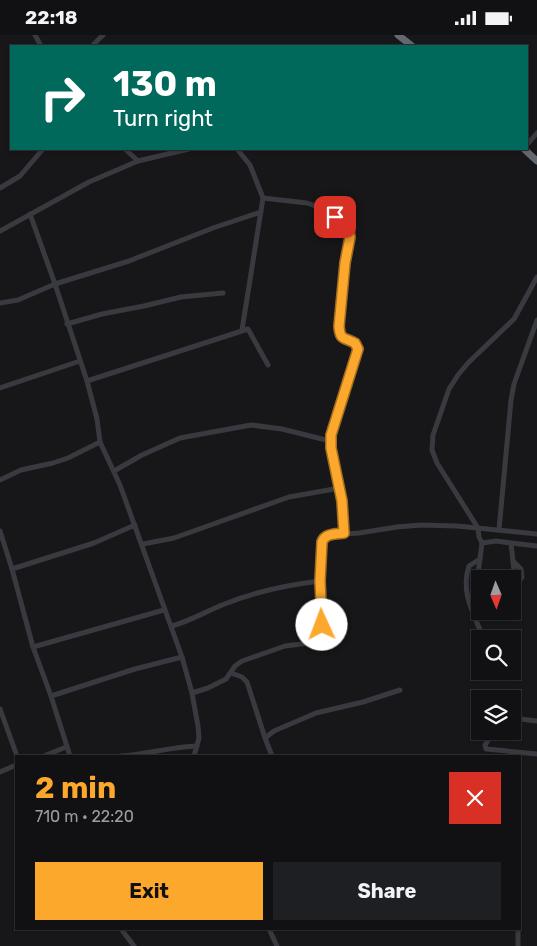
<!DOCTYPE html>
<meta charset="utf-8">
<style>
:root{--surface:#111114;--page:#1e1f22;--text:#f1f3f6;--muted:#9c9da0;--line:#303134;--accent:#fca82d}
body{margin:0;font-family:Rubik,sans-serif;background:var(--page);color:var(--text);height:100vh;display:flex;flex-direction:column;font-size:19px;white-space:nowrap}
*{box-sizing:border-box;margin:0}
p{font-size:16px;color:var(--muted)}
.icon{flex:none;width:28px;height:28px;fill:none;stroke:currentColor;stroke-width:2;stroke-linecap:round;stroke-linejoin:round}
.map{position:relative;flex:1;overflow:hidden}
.side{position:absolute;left:15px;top:720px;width:506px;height:175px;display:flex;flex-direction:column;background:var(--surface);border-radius:0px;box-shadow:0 1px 4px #0004,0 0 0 1px var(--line)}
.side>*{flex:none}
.guide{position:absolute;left:10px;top:10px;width:518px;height:105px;border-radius:0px;box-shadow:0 1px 4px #0004,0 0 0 1px var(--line);background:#00695c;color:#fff;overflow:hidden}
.needle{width:32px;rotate:178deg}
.controls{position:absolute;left:471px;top:535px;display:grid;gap:10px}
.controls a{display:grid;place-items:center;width:50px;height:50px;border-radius:0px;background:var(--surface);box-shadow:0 1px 4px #0004,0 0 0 1px var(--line);font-size:25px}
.pin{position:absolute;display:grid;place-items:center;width:42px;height:42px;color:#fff;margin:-21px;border-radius:10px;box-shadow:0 2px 8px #0006}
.me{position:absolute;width:55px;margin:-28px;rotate:358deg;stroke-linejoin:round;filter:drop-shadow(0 0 4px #0008)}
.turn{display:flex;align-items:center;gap:18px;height:105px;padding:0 20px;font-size:22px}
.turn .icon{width:65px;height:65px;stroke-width:2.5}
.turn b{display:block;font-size:35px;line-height:42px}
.round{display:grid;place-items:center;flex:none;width:52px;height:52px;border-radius:0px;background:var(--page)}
.overview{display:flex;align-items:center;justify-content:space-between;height:85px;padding:0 20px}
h1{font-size:30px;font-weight:700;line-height:38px;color:var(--accent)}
.cta{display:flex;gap:10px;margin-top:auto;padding:10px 20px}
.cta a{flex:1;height:58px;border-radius:0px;background:var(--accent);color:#111;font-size:20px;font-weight:700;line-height:58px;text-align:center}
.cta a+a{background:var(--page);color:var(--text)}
.status{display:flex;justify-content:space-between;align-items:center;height:35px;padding:0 25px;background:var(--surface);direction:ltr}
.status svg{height:14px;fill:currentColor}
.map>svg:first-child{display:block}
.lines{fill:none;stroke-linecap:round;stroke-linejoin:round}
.minor{stroke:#383a3f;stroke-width:5}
.highway{stroke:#646870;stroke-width:7}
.route-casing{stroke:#a46d1d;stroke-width:12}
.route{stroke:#fca82d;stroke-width:9}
</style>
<div class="status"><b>22:18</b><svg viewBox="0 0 49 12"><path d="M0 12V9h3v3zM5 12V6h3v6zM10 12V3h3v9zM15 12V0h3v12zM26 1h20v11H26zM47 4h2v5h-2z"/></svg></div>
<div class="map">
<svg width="537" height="911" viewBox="0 0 537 911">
<rect width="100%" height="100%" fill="#17171a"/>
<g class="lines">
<g class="minor">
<polyline points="35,0 41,11"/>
<polyline points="92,11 103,0"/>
<polyline points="526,111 537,98"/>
<polyline points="125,114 138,126"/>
<polyline points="237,114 250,130 263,163 242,295"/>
<polyline points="0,153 20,141 43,114"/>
<polyline points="263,163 307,168 321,173 348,188 350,203 345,228 339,291 341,302 355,308 357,314 330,406 342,466 344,498"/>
<polyline points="30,179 55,249 87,346 97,384 100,407 120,450 182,622 192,658 198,691 199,703 194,721"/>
<polyline points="0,196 89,147 138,126 189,114"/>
<polyline points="0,268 18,265 55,249 129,226 213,193 261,177"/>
<polyline points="67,289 102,279 144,271 181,262 223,258"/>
<polyline points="87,346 248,294 268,330"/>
<polyline points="0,353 80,326"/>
<polyline points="114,436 142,420 180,403 251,390 282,394 330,406"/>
<polyline points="0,445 21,435 53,428 68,423 100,407"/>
<polyline points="499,495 511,365 514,349 537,285"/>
<polyline points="0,496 12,534 33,612 51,661 70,721"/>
<polyline points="482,508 496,506 511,508 515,545 520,545 522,542 521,534 513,526"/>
<polyline points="511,508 537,511"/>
<polyline points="143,509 174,503 289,462 340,453"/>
<path d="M480,524L469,531C460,557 474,580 484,604"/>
<polyline points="12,534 94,508 135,490"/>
<polyline points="473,578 482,508 479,502 478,493 437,428 432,415 433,400 449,354 458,340 468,328 514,284 537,242"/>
<path d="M172,591C190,586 205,577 222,570C253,557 287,550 320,546L322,507L324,503L328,500L359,498L397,492L421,490L457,491L537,499"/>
<polyline points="33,612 164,575"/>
<polyline points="231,638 242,642 247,647 265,703"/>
<polyline points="192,658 208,653 226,644 235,631 242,626 285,611 318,607 322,590 320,546"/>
<polyline points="51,661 135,634 182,622"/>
<polyline points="0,674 17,721"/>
<polyline points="512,683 537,686"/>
<polyline points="494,696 485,710 486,714 537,719"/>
<polyline points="44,721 66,712"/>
<path d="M121,721C147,719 171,712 197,711"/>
<polyline points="272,721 265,703 274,696 316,678 363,667 400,655"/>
<polyline points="0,737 16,730"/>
<polyline points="121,894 134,911"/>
<polyline points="269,894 277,911"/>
<polyline points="518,894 518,911"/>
</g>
<g class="highway">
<polyline points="398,0 412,11"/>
<polyline points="524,114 537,126"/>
</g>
</g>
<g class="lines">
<g class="route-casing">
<path id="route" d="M322,590L320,546L322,507C325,498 336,499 344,498L342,466L331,413V400L358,314L355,308C343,302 340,305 339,291L345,228L350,202L348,188L335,182"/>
</g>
<use href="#route" class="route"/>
</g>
</svg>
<div class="controls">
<a><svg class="needle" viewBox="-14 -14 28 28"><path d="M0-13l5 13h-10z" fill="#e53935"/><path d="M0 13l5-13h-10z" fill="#9c9da0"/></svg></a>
<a><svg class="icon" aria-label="search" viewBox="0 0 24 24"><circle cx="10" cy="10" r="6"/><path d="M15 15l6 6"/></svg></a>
<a><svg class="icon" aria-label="layers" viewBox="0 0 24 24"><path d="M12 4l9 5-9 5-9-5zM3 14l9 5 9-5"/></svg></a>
</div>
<div class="pin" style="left:335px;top:182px;background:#d93025"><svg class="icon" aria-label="arrive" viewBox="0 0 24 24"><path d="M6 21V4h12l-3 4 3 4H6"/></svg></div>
<svg class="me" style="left:322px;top:590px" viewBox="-20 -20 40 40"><circle r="19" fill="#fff"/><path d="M0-13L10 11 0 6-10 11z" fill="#fca82d"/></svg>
<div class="guide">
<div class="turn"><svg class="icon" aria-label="right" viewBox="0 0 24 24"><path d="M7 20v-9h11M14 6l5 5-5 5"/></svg><div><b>130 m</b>Turn right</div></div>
</div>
<section class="side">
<div class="overview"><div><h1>2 min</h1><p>710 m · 22:20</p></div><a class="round" style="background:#d93025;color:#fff"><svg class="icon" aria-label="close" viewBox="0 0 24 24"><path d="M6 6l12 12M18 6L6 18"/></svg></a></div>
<div class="cta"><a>Exit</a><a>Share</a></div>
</section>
</div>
